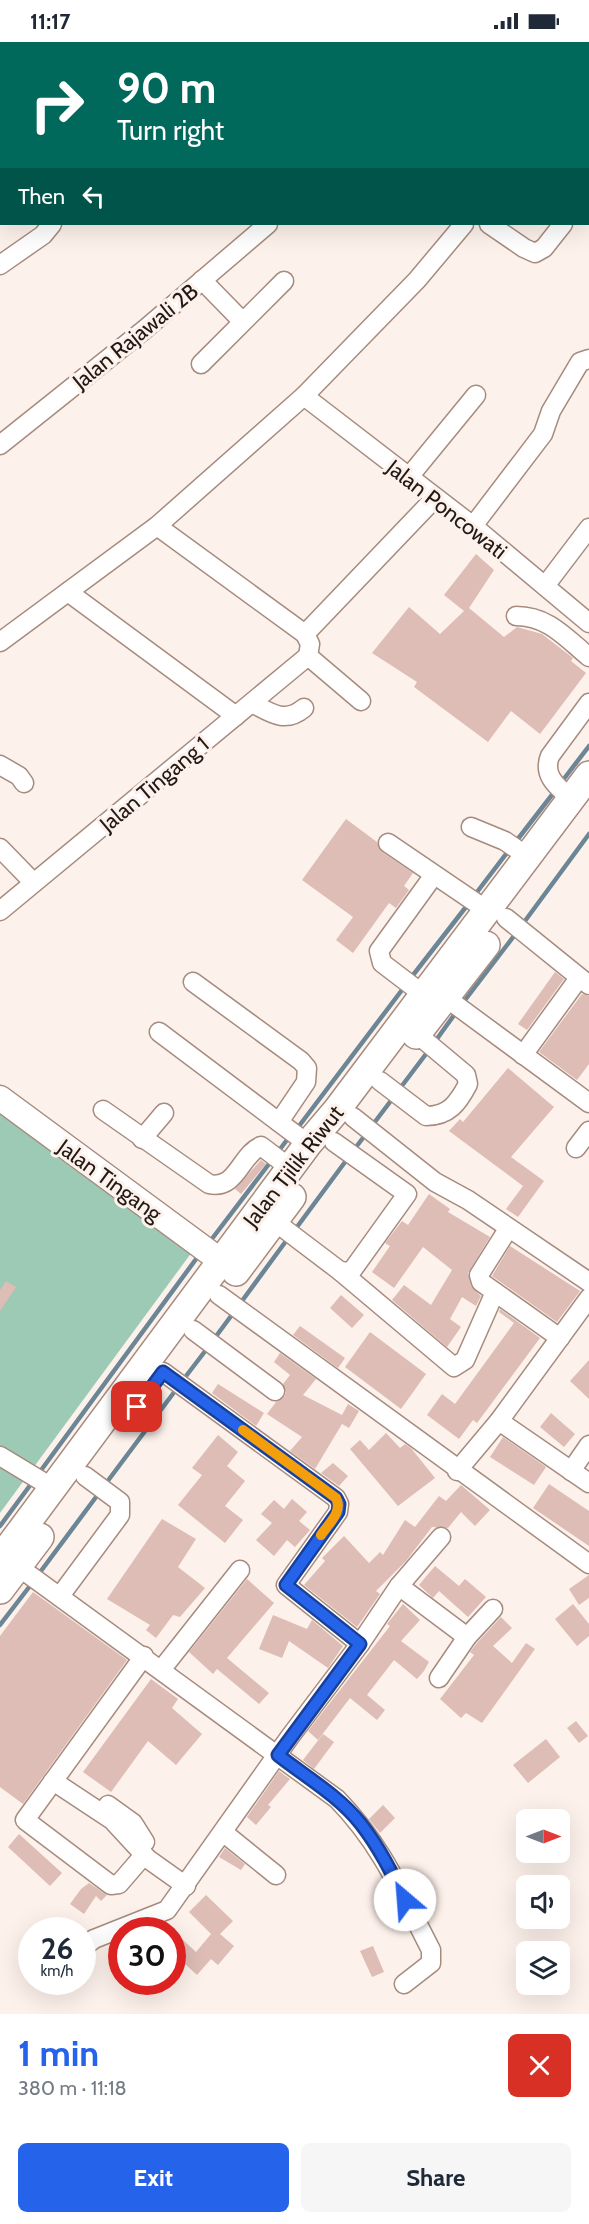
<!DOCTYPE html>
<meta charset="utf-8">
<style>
:root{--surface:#fff;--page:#f6f6f7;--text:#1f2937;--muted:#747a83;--accent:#2563eb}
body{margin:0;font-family:Cabin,sans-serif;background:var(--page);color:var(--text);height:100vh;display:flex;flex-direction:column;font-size:22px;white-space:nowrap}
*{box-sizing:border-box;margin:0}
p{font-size:20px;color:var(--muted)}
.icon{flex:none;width:33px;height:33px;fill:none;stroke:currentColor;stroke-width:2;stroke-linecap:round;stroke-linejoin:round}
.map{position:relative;height:1972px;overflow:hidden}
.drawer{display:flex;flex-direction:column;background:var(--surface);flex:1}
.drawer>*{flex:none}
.top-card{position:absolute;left:0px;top:0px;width:590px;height:183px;box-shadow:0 6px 24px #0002;background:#00695c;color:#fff;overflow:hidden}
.needle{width:39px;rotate:90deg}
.tools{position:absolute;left:516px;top:1767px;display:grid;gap:12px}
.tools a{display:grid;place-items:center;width:54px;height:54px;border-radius:9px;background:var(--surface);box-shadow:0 6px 24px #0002;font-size:30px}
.speed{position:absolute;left:18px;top:1875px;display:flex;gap:12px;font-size:30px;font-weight:700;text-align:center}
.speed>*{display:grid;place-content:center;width:78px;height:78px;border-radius:50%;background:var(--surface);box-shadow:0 6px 24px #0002;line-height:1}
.speed small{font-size:15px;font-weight:400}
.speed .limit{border:9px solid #d22;background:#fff;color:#111}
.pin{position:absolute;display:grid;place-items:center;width:51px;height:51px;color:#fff;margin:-26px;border-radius:12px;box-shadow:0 3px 9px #0006}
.me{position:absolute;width:66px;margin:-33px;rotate:333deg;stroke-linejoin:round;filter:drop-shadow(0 0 4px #0008)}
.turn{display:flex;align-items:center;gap:21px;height:126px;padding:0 18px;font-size:27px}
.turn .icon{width:78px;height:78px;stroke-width:2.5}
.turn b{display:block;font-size:42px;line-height:51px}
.then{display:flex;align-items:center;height:57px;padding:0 18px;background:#0003;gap:12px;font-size:22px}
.round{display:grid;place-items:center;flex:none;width:63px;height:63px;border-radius:9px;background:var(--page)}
.head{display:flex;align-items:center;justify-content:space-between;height:102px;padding:0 18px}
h1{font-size:36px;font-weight:700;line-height:45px;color:var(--accent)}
.cta{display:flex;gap:12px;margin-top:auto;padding:12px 18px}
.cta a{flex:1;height:69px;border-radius:9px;background:var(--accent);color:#fff;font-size:24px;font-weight:700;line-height:69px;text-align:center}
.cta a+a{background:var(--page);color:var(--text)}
.status{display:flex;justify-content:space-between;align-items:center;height:42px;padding:0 30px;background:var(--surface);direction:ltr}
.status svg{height:16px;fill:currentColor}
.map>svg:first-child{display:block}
.forest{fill:#9dcab5}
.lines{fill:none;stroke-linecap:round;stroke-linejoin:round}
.stream{stroke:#6c8696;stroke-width:4.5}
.building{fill:#ddbdb5}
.minor-casing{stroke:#a68b7e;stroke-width:21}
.major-casing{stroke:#a68b7e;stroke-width:27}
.highway-casing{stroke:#a68b7e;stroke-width:30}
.minor{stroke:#fff;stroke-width:18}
.major{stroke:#fff;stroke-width:24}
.highway{stroke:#fff;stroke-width:27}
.route-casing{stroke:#184099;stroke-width:15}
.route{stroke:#2563eb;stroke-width:10}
.slow{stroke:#f59e0b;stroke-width:10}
.labels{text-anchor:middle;stroke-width:6;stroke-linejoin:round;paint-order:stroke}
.street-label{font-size:22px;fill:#231914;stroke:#fdf1eb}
</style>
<div class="status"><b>11:17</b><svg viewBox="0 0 49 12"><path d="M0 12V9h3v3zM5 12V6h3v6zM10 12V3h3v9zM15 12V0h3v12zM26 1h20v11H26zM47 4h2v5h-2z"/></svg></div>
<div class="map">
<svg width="589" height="1972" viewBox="0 0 589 1972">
<rect width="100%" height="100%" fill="#fdf1eb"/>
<polygon class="forest" points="0,1069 192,1210 0,1471"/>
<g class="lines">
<g class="stream">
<polyline points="560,742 589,704"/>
<polyline points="514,802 555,749"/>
<polyline points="474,854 509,808"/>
<polyline points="522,883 589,792"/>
<polyline points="410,937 469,861"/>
<polyline points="462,962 517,890"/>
<polyline points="434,1001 457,969"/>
<polyline points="398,1049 429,1008"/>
<polyline points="371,1085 393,1056"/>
<polyline points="296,1088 405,944"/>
<polyline points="353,1109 366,1092"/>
<polyline points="277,1111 290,1094"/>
<polyline points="294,1189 348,1116"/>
<polyline points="208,1202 272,1118"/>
<polyline points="239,1263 289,1195"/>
<polyline points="214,1297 234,1270"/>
<polyline points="183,1338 209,1304"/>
<polyline points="39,1431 199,1213"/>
<polyline points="104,1444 178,1345"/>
<polyline points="0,1484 34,1438"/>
<polyline points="38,1533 99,1451"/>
<polyline points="0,1583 33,1540"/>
</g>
</g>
<g class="building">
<polygon points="476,512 494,528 469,566 504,595 517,585 542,592 573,616 571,619 586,631 540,692 511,669 488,700 414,645 417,640 372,611 409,565 440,592 464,569 444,553"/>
<polygon points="346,777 377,800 382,810 413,831 404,844 409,848 396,866 389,861 353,911 336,898 353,875 302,838"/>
<polygon points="555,930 564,937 527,988 518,982"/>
<polygon points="582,952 589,954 589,1022 577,1038 539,1010"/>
<polygon points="508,1026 554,1065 511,1115 544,1139 518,1175 506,1167 523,1144 449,1089 460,1077 463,1080"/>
<polygon points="261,1118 266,1122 241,1152 235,1147"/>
<polygon points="429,1152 450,1167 448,1170 490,1195 468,1231 471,1244 481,1254 476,1264 462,1255 450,1277 461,1285 447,1305 392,1258 404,1243 431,1263 452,1228 423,1205 394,1246 372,1230 390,1204 385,1201 402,1179 408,1183"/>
<polygon points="510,1204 580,1249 557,1280 492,1234"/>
<polygon points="6,1239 16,1245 0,1269 0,1248"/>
<polygon points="341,1253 364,1273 352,1286 330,1266"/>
<polygon points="500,1267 540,1296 477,1381 473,1378 459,1397 427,1373 442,1352 455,1362 514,1281 499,1270"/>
<polygon points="300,1284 345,1316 338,1326 293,1293"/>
<polygon points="370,1290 426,1332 401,1367 345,1325"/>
<polygon points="280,1311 316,1337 303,1353 342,1373 348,1362 359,1369 349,1386 342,1382 315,1427 290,1409 302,1395 267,1372 276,1360 284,1355 286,1350 283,1342 290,1333 274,1320"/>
<polygon points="589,1318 589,1357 570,1339"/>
<polygon points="218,1342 264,1371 256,1384 212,1351"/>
<polygon points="551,1371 575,1392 564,1405 540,1385"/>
<polygon points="386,1391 400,1406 405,1402 411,1406 435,1436 398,1464 350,1407 360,1398 369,1408"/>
<polygon points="218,1393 238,1410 227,1424 245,1439 225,1464 243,1478 225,1501 178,1463 202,1433 192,1426"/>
<polygon points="503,1395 546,1425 534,1443 490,1415"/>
<polygon points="333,1421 348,1434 339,1444 321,1431"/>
<polygon points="549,1442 589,1469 589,1504 533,1466"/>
<polygon points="461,1443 490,1468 475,1484 461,1470 448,1486 432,1485 406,1519 376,1549 380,1552 357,1585 304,1543 325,1519 322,1516 344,1494 369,1521 380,1510 383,1513 405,1478 415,1485 439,1454 446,1459"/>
<polygon points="292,1457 307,1470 299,1479 310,1488 295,1505 287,1498 274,1514 256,1498 272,1481 261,1472 274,1458 284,1467"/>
<polygon points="162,1477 196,1497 178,1525 205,1546 180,1575 173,1573 156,1596 146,1588 150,1583 107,1557"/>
<polygon points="435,1524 459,1544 465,1537 486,1555 468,1575 439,1549 433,1556 419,1543"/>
<polygon points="589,1533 589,1556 579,1563 569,1547"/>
<polygon points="247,1537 274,1561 227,1616 269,1651 259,1662 217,1627 213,1632 189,1610"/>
<polygon points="33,1550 127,1618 23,1762 0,1745 0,1594"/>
<polygon points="403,1562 420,1578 401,1599 429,1620 424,1629 417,1637 394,1618 367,1653 385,1668 377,1678 350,1656 318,1698 308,1689 390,1584 387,1582"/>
<polygon points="573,1562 589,1582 589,1594 577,1604 555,1577"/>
<polygon points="273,1573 307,1587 312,1578 343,1604 328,1626 289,1599 282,1616 259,1607"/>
<polygon points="501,1575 512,1586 493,1604 512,1621 526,1601 535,1607 482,1681 466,1671 461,1676 440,1657 474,1613 470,1610 476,1602"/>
<polygon points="151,1637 178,1657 172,1666 202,1692 176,1723 148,1699 111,1750 83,1730"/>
<polygon points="576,1679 588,1694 579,1701 567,1686"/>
<polygon points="323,1692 334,1700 314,1727 303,1718"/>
<polygon points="546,1697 560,1715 528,1741 513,1723"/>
<polygon points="279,1729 290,1737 268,1763 271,1765 256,1783 247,1775"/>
<polygon points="383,1763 395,1776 380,1791 369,1777"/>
<polygon points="19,1792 62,1831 50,1844 8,1805"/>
<polygon points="225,1806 245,1822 241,1828 219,1815"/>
<polygon points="89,1841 107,1853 101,1859 96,1854 84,1872 70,1862 81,1847"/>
<polygon points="206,1853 233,1879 220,1892 234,1904 218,1923 211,1917 197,1933 172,1910 172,1888 196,1910 211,1892 189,1870"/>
<polygon points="373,1904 384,1930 372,1935 360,1909"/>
</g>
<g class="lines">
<g class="minor-casing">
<g id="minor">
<polyline points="96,0 97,2"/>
<polyline points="254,0 256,2"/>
<polyline points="384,0 385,2"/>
<polyline points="164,2 165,0"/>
<polyline points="421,2 423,0"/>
<polyline points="586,2 588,0"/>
<polyline points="588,51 589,50"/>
<polyline points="1,72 2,73"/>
<polyline points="489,182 524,206 535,211 544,206 563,182"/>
<polyline points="0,223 43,193 52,182"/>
<polyline points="202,238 242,279"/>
<polyline points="201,322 284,239"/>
<polyline points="304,354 473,484 589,581"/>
<polyline points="0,403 144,288 268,182"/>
<polyline points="408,436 476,353"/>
<polyline points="157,484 305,592 310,602 308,614"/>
<polyline points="473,484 543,392 551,369 580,320 589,317"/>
<polyline points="545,544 589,486"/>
<polyline points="68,550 236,674"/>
<path d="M516,574C548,574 565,595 589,615"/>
<polyline points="305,592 435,456"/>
<polyline points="0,600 157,484 304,354 417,238 464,182"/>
<polyline points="308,614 361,659"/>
<path d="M252,661C271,671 285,682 304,666"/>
<polyline points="0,723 19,734 24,741"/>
<path d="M571,757C558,745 542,734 550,714L589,661"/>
<polyline points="471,785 505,799 528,815"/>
<polyline points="388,801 488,869"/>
<polyline points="0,806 33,840"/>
<polyline points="0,869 308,614"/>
<polyline points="506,876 589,943"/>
<polyline points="193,940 301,1019 307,1026 306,1040 279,1080"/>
<polyline points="424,953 382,921 379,909 434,833"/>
<polyline points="445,955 589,1061"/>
<polyline points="159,990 308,1102"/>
<polyline points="523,1013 579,936"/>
<path d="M380,1039L426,1074C449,1074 458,1061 468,1042L466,1033L417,992"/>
<path d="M103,1068L209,1142C237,1148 240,1113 261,1104L290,1126"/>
<polyline points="353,1075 435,1140 468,1158 589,1240"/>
<polyline points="142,1097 164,1071"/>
<polyline points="576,1106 589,1089"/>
<polyline points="274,1179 340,1229 351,1230 407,1152 334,1100"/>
<polyline points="340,1229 454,1325 465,1318 495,1250 481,1240 479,1233 508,1187"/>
<polyline points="495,1250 560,1296"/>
<polyline points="219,1253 589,1522"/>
<polyline points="589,1256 499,1379 589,1441"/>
<polyline points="193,1288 275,1349"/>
<polyline points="0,1414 53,1446"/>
<polyline points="457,1429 499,1379"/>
<polyline points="571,1429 589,1403"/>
<path d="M9,1518L337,1757C382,1803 402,1852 431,1908V1921L404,1942"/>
<polyline points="399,1544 467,1595 439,1636"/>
<polyline points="60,1554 120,1473 120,1460 85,1434"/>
<polyline points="467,1595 493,1567"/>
<polyline points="360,1602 399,1544 441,1495"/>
<polyline points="144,1614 25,1778 111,1843 119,1842 144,1813"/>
<polyline points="161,1628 240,1528"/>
<polyline points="53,1739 112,1778 148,1817 186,1844"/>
<polyline points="108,1763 133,1781 145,1800"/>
<polyline points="224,1791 276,1833"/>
<polyline points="82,1906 94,1897 167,1868 289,1696 360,1602 286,1543 338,1470 339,1462 336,1456 163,1330"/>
</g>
</g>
<g class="major-casing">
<polyline id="major" points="0,1056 221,1219"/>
</g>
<g class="highway-casing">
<g id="highway">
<polyline points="416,993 486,903"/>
<polyline points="236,1230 292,1155"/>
<polyline points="0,1517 308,1102 336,1069 589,733"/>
<polyline points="0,1548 40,1495"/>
</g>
</g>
<use href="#minor" class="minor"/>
<use href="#major" class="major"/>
<use href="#highway" class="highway"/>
</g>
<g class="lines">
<g class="route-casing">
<path id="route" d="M137,1365L163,1330L336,1456L339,1462L338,1470L286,1543L360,1602L278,1713C306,1735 339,1754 361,1782C379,1805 392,1831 405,1858"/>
</g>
<use href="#route" class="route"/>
<path class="slow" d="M243,1388L336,1456C343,1470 329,1481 321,1493"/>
</g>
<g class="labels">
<g class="street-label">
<text transform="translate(135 294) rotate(-39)" y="8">Jalan Rajawali 2B</text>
<text transform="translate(447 467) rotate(38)" y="8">Jalan Poncowati</text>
<text transform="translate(154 742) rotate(-40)" y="8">Jalan Tingang 1</text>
<text transform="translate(293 1124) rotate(-52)" y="8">Jalan Tjilik Riwut</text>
<text transform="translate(110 1138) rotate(36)" y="8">Jalan Tingang</text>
</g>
</g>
</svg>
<div class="tools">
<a><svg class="needle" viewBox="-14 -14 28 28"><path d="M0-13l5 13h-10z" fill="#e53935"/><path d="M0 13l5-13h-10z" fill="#747a83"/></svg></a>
<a><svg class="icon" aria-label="sound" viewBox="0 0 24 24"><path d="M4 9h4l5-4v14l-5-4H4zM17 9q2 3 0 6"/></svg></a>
<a><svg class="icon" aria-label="layers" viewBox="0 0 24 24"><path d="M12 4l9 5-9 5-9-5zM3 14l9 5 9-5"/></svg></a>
</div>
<div class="speed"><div>26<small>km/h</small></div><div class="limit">30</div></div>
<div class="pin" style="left:137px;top:1365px;background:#d93025"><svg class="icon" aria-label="arrive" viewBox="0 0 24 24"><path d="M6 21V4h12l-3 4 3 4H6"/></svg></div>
<svg class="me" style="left:405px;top:1858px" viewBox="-20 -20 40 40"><circle r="19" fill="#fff"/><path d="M0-13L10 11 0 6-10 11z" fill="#2563eb"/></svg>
<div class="top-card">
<div class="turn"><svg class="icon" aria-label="right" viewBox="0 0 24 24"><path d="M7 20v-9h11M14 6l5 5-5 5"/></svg><div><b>90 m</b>Turn right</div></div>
<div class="then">Then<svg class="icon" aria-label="left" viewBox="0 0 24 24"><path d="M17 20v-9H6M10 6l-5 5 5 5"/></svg></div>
</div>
</div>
<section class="drawer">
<div class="head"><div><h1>1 min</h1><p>380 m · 11:18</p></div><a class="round" style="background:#d93025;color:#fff"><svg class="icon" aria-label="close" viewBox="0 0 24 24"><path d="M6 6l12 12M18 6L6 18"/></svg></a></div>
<div class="cta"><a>Exit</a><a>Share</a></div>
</section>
